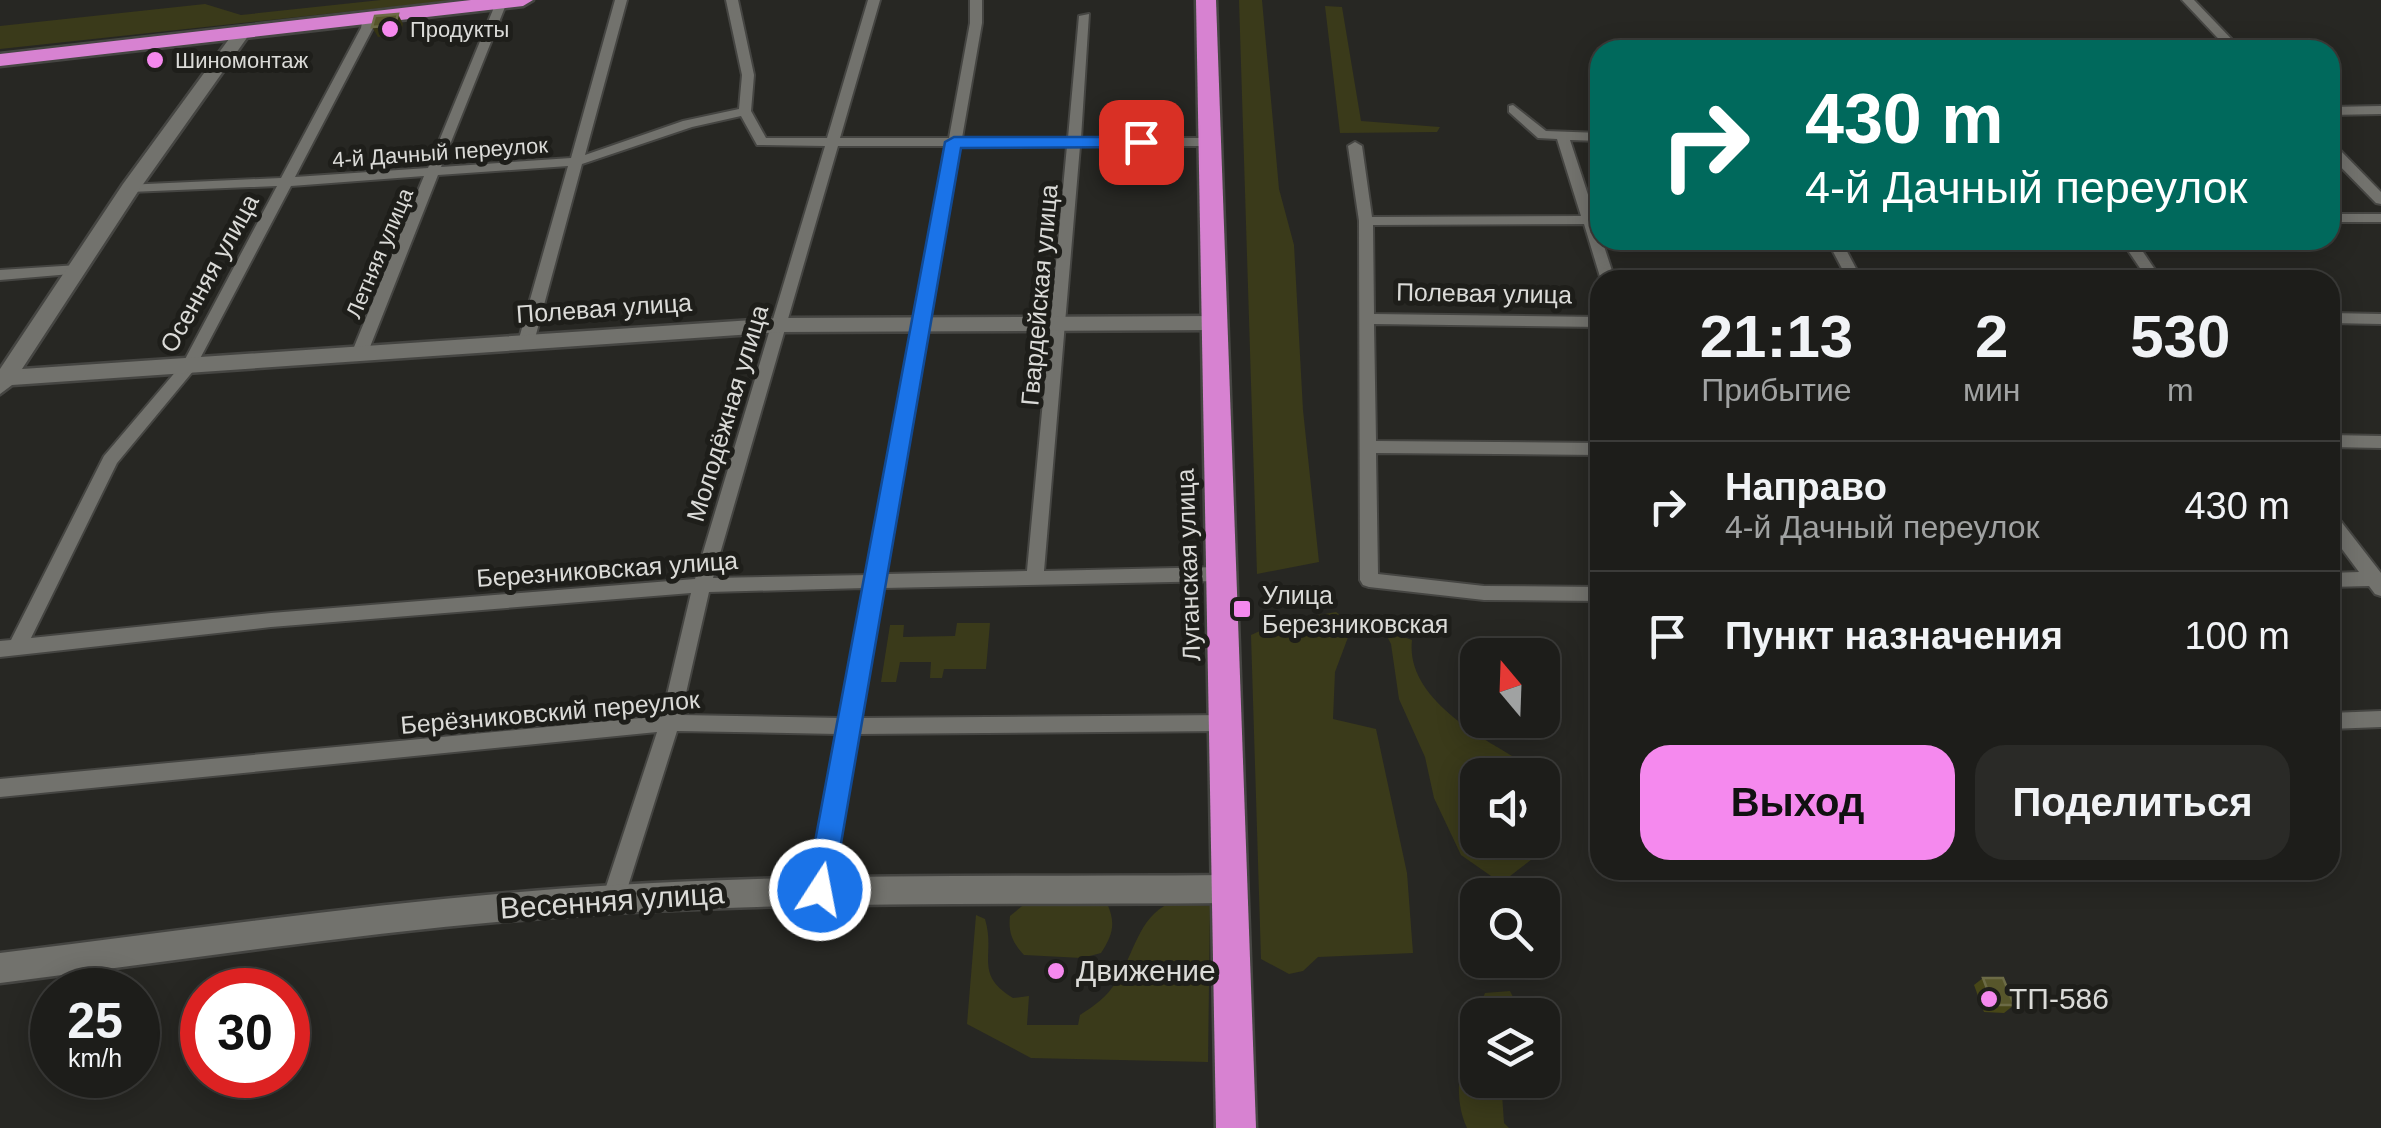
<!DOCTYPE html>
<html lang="ru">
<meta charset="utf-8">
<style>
:root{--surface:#1d1d1a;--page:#2a2a27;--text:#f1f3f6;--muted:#a0a2a2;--line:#3b3b39;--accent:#f589ee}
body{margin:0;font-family:Helvetica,sans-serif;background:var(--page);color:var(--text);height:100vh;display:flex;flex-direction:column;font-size:38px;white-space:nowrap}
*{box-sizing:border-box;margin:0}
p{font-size:32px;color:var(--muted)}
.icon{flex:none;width:55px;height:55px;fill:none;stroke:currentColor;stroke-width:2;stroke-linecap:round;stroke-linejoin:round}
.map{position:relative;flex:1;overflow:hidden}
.panel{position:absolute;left:1590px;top:270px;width:750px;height:610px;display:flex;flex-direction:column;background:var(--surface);border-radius:30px;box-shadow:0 5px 25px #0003,0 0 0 2px var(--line)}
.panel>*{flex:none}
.hud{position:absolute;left:1590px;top:40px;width:750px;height:210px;border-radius:30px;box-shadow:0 5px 25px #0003,0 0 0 2px var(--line);background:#00695c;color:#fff;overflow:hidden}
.needle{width:65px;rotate:341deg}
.tools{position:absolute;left:1460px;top:638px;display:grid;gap:20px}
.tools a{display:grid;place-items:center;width:100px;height:100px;border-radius:20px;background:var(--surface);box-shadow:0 5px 25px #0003,0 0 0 2px var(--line);font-size:50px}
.speed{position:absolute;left:30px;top:968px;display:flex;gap:20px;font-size:50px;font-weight:700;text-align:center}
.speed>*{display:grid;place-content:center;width:130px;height:130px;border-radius:50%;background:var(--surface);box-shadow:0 5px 25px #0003,0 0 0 2px var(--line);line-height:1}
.speed small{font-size:25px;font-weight:400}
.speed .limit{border:15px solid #d22;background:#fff;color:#111}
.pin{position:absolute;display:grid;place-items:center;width:85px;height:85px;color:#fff;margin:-42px;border-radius:20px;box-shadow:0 5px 15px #0006}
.me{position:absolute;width:110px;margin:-55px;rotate:11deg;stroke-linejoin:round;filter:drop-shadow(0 0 8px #0008)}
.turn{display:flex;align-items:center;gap:35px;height:210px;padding:0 50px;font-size:45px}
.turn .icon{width:130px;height:130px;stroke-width:2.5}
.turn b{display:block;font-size:70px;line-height:85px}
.eta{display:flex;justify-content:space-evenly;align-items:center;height:170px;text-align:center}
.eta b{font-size:60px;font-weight:700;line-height:70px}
.primary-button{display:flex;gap:20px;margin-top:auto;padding:20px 50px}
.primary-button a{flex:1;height:115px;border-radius:30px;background:var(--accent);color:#111;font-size:40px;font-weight:700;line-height:115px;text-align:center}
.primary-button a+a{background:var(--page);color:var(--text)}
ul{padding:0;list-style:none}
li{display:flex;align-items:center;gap:30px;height:130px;padding:0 50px;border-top:2px solid var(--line)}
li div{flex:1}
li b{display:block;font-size:38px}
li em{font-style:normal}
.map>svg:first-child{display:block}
.green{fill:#3a3a1a}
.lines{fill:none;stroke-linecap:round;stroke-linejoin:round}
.street-casing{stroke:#454542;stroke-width:4}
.secondary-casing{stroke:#454542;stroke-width:5}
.highway-casing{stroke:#454542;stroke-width:5}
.street{fill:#72726d;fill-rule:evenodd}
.secondary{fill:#72726d;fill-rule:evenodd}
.highway{fill:#d782d1;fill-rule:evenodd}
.wall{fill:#474617}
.shaded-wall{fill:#343313}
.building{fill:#57562b;stroke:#6c6b46;stroke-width:2.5}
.route{fill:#1a73e8;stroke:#114b97;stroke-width:2.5}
.poi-dot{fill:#f589ee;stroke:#1e1e1a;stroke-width:4}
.labels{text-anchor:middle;stroke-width:10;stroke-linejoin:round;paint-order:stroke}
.far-poi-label{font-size:22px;fill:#dbdbd8;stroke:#1e1e1a;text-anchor:start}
.far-street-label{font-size:22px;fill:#dbdbd8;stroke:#1e1e1a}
.street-label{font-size:25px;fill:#dbdbd8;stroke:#1e1e1a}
.poi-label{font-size:25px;fill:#dbdbd8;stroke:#1e1e1a;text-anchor:start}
.near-street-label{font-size:30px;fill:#dbdbd8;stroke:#1e1e1a}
.near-poi-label{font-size:30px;fill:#dbdbd8;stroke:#1e1e1a;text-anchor:start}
</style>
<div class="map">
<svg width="2381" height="1128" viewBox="0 0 2381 1128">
<rect width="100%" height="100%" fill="#272723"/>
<g class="green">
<polygon points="381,0 455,0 0,49 0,26 205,4 241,15"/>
<polygon points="1239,0 1262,0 1279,189 1294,245 1303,410 1319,562 1257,574"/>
<polygon points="1325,6 1342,7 1361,121 1440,127 1437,132 1340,133"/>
<polygon points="1336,612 1353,624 1335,672 1333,719 1376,729 1407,873 1413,953 1318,957 1303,971 1289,974 1261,959 1251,635 1280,622"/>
<polygon points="957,623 990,623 986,669 944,669 942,678 930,678 931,662 900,662 896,682 881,682 890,625 904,625 903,637 955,636"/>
<path d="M1384,630L1412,640C1405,700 1485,739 1527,765L1523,775H1478V840H1528L1536,856L1501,883L1461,855L1434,798L1425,757L1399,699L1391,644Z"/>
<path d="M1027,902L1107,903C1116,924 1113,934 1101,953L1082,958L1024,955C1013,943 1008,933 1010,916Z"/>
<path d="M1170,903L1210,906L1208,1062L1031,1058L967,1024L976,915L985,919C996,955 973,974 1013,998L1029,996L1027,1025H1078L1080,1015C1094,1006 1107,997 1116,982C1134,955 1138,917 1170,903Z"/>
<path d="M1510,991L1517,1005L1515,1015H1478V1080H1501L1504,1123L1509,1128H1467C1447,1085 1468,1033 1485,993Z"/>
</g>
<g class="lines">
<g class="street-casing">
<g id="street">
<path d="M497,0L507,2L441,167L571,158L615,0H627L585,155L683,121L739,109L742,75L726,0H738L754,75L751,111L766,138H827L868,0H880L840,138H949L970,23V0H982V23L962,138H1068L1079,16L1089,14L1081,138H1208L1214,142L1208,146H1080L1044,571L1219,567L1225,569L1228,574L1225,579L1219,581L883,588L861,718L1226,715L1233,717L1236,723L1233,729L1226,731L858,734L830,890L827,897L820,900L813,897L810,890L838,734L677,731L624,899L620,906L613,909L606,906L602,899L657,732L0,797V779L662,716L691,593L271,627L0,657V641L11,640L104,456L183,363L277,186L130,192L123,188L125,185L281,178L361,28L363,17L369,14L375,17L373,28L295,177L428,168ZM741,116L757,145L825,146L695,579L271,613L31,638L117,463L194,370L291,186L424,176L352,352L360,357L368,352L438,175L568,166L518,342L526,347L534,342L582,164L692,127ZM838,146H947L868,575L713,578ZM960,146H1067L1027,571L886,574ZM865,588L841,718L681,715L709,592Z"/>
<polygon points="2182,0 2194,0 2242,50 2229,50"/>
<polygon points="1513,105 1546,131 1600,133 1600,141 1570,140 1595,216 1600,216 1600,224 1597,224 1600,240 1602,240 1615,280 1601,280 1584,224 1373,225 1374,314 1600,317 1600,327 1374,324 1376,441 1600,443 1600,455 1376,453 1378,574 1484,586 1600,587 1600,601 1484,600 1369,587 1363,585 1360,580 1359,221 1348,146 1355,142 1362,146 1372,217 1581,216 1557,139 1538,138 1509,112 1509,106"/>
<polygon points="2381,106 2381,114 2330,115 2330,107"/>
<polygon points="2330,144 2335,145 2381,192 2381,204 2376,203 2330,156"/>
<rect x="2330" y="214" width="51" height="8"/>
<polygon points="1827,240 1841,240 1862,280 1848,280"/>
<polygon points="2121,240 2135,240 2162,280 2148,280"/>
<polygon points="78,265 83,267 83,273 0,280 0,270"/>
<polygon points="2330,313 2381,314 2381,324 2330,323"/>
<polygon points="2330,435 2381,436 2381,448 2330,447"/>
<polygon points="2330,514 2336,515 2381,573 2381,596 2375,594 2369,586 2330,587 2330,573 2359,572 2330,533"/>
<polygon points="2381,711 2381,727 2330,729 2330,713"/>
</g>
</g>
<g class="secondary-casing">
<g id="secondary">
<polygon points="237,28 251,32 139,190 22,369 781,318 1214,316 1225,323 1214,330 781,332 12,385 0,394 0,369 123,184"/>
<path d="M1228,875L1239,879L1243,889L1239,899L1228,903C1024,905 820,901 616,913C410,925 205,957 0,983V953C205,928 410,897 616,885C820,873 1024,877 1228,875Z"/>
</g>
</g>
<g class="highway-casing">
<g id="highway">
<polygon points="471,0 533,0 523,6 0,66 0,54"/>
<polygon points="1196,0 1216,0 1256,1128 1216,1128"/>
</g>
</g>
<use href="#street" class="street"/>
<use href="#secondary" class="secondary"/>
<use href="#highway" class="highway"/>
</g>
<polygon class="wall" points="1983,978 2014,1005 2004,1013 1984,1012 1974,985"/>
<polygon class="shaded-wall" points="398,14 403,24 400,35 378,37 372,27"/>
<g class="building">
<polygon points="398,14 395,25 372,27 375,16"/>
<polygon points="1983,978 2003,978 2014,1005 1993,1005"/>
</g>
<polygon class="route" points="954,137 1141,137 1149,142 1141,147 961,148 833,890 829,899 820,903 810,899 806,890 945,142"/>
<g class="poi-dot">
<circle cx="390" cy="29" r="10"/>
<circle cx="155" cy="60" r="10"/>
<rect x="1232" y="599" width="20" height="20" rx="5"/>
<circle cx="1056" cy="971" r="10"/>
<circle cx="1989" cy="999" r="10"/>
</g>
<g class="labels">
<g class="far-poi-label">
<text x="410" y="37">Продукты</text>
<text x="175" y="68">Шиномонтаж</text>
</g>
<g class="far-street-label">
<text transform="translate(440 152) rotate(-4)" y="8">4-й Дачный переулок</text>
<text transform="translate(379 253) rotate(-67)" y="8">Летняя улица</text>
</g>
<g class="street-label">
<text transform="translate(209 273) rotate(-61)" y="9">Осенняя улица</text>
<text transform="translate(1484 293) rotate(1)" y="9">Полевая улица</text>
<text transform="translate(1039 295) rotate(-85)" y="9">Гвардейская улица</text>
<text transform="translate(604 308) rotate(-4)" y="9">Полевая улица</text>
<text transform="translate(727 413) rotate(-73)" y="9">Молодёжная улица</text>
<text transform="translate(1188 565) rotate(-92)" y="9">Луганская улица</text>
<text transform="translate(607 569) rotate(-4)" y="9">Березниковская улица</text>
<text transform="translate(550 712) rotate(-5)" y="9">Берёзниковский переулок</text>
</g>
<g class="poi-label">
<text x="1262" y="604">Улица<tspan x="1262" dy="29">Березниковская</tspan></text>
</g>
<g class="near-street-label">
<text transform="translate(612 901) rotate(-4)" y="10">Весенняя улица</text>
</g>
<g class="near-poi-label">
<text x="1076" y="981">Движение</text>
<text x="2009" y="1009">ТП-586</text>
</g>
</g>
</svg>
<div class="tools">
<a><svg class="needle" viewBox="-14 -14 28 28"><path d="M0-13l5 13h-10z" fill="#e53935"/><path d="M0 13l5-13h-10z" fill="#a0a2a2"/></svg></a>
<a><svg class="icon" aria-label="sound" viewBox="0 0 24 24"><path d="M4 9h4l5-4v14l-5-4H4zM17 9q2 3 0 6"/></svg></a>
<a><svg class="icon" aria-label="search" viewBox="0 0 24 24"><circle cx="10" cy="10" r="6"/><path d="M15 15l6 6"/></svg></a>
<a><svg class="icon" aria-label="layers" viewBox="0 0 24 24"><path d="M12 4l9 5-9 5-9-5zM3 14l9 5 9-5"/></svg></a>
</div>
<div class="speed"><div>25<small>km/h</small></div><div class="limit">30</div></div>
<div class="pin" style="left:1141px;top:142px;background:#d93025"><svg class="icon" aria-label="arrive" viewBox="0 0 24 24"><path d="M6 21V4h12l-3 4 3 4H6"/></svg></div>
<svg class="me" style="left:820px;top:890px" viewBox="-20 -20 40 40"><circle r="17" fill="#1a73e8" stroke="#fff" stroke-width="3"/><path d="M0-11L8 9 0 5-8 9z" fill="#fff"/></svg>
<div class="hud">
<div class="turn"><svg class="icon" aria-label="right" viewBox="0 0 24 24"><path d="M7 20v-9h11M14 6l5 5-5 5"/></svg><div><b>430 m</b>4-й Дачный переулок</div></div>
</div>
<section class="panel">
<div class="eta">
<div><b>21:13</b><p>Прибытие</p></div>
<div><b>2</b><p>мин</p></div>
<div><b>530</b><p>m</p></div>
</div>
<ul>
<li><svg class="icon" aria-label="right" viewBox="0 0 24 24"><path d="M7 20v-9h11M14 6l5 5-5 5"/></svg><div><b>Направо</b><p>4-й Дачный переулок</p></div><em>430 m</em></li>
<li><svg class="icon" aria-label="arrive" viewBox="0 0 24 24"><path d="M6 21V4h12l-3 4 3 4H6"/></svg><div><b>Пункт назначения</b></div><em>100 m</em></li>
</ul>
<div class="primary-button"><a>Выход</a><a>Поделиться</a></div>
</section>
</div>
